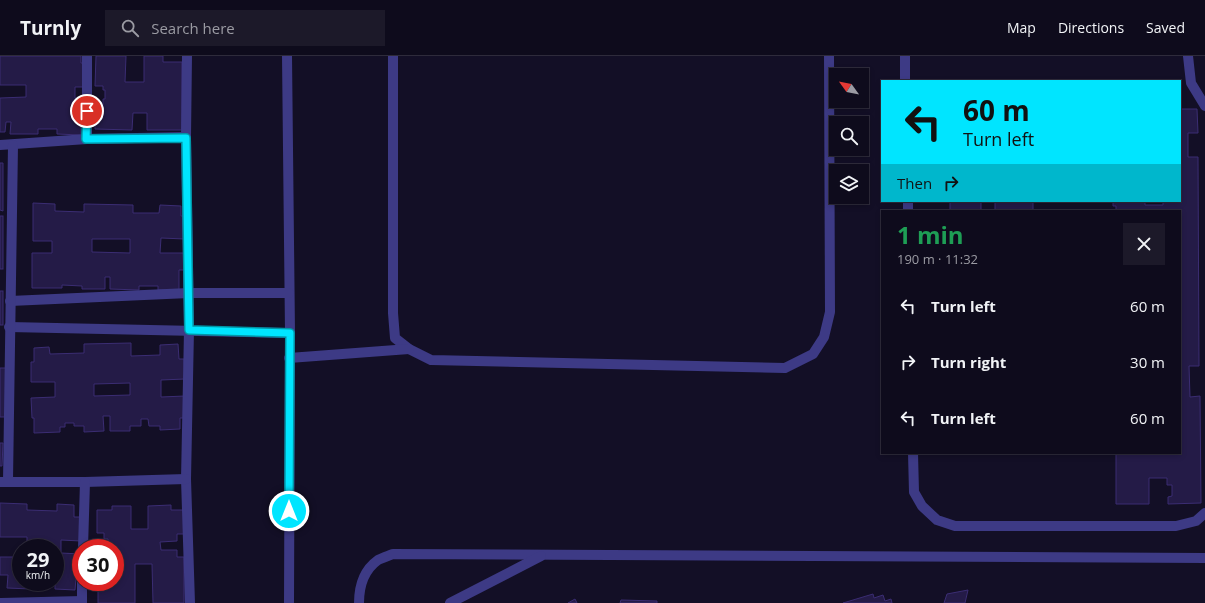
<!DOCTYPE html>
<meta charset="utf-8">
<style>
:root{--surface:#0e0b1c;--page:#1c1929;--text:#f1f3f6;--muted:#9b9ba3;--line:#2e2b3b}
body{margin:0;font-family:"Open Sans",sans-serif;background:var(--page);color:var(--text);height:100vh;display:flex;flex-direction:column;font-size:15px;white-space:nowrap}
*{box-sizing:border-box;margin:0}
p{font-size:13px;color:var(--muted)}
.icon{flex:none;width:22px;height:22px;fill:none;stroke:currentColor;stroke-width:2;stroke-linecap:round;stroke-linejoin:round}
.map{position:relative;flex:1;overflow:hidden}
.details{position:absolute;left:881px;top:154px;width:300px;height:244px;display:flex;flex-direction:column;background:var(--surface);border-radius:0px;box-shadow:0 2px 6px #0003,0 0 0 1px var(--line)}
.details>*{flex:none}
.guide{position:absolute;left:881px;top:24px;width:300px;height:122px;border-radius:0px;box-shadow:0 2px 6px #0003,0 0 0 1px var(--line);background:#00e5ff;color:#111;overflow:hidden}
.needle{width:26px;rotate:303deg}
.buttons{position:absolute;left:829px;top:12px;display:grid;gap:8px}
.buttons a{display:grid;place-items:center;width:40px;height:40px;border-radius:0px;background:var(--surface);box-shadow:0 2px 6px #0003,0 0 0 1px var(--line);font-size:20px}
.speed{position:absolute;left:12px;top:483px;display:flex;gap:8px;font-size:20px;font-weight:700;text-align:center}
.speed>*{display:grid;place-content:center;width:52px;height:52px;border-radius:50%;background:var(--surface);box-shadow:0 2px 6px #0003,0 0 0 1px var(--line);line-height:1}
.speed small{font-size:10px;font-weight:400}
.speed .limit{border:6px solid #d22;background:#fff;color:#111}
.pin{position:absolute;display:grid;place-items:center;width:34px;height:34px;color:#fff;margin:-17px;border:2px solid #fff;border-radius:50%;box-shadow:0 1px 4px #0007}
.me{position:absolute;width:44px;margin:-22px;rotate:0deg;stroke-linejoin:round;filter:drop-shadow(0 0 3px #0008)}
.turn{display:flex;align-items:center;gap:14px;height:84px;padding:0 16px;font-size:18px}
.turn .icon{width:52px;height:52px;stroke-width:2.5}
.turn b{display:block;font-size:28px;line-height:34px}
.then{display:flex;align-items:center;height:38px;padding:0 16px;background:#0003;gap:8px;font-size:15px}
.round{display:grid;place-items:center;flex:none;width:42px;height:42px;border-radius:0px;background:var(--page)}
.head{display:flex;align-items:center;justify-content:space-between;height:68px;padding:0 16px}
h1{font-size:24px;font-weight:700;line-height:30px;color:#1e9e55}
ul{padding:0;list-style:none}
li{display:flex;align-items:center;gap:12px;height:56px;padding:0 16px}
li div{flex:1}
li b{display:block;font-size:15px}
li em{font-style:normal}
header{display:flex;align-items:center;gap:24px;box-sizing:border-box;height:56px;padding:0 20px;background:var(--surface);border-bottom:1px solid var(--line)}
header strong{font-size:19px}
nav{display:flex;gap:22px;margin-inline-start:auto;font-size:14px}
.search{width:280px;height:36px;background:var(--page);display:flex;align-items:center;gap:10px;box-sizing:border-box;padding:0 14px;border-radius:0px;color:var(--muted);font-size:15px}
.map>svg:first-child{display:block}
.building{fill:#241b47;stroke:#3b2d73;fill-rule:evenodd}
.lines{fill:none;stroke-linecap:round;stroke-linejoin:round}
.service{stroke:#3d3a85;stroke-width:10}
.minor{stroke:#3d3a85;stroke-width:10}
.route-casing{stroke:#0095a6;stroke-width:10}
.route{stroke:#00e5ff;stroke-width:7}
</style>
<header>
<strong>Turnly</strong>
<div class="search"><svg class="icon" aria-label="search" viewBox="0 0 24 24"><circle cx="10" cy="10" r="6"/><path d="M15 15l6 6"/></svg>Search here</div>
<nav><a>Map</a><a>Directions</a><a>Saved</a></nav>
</header>
<div class="map">
<svg width="1205" height="547" viewBox="0 0 1205 547">
<rect width="100%" height="100%" fill="#130f26"/>
<g class="building">
<polygon points="0,0 81,0 81,7 84,7 84,31 75,31 75,42 85,42 84,64 81,64 81,79 57,78 57,73 38,73 38,78 10,78 11,66 6,66 5,76 0,76 0,42 26,41 26,29 0,29"/>
<polygon points="96,0 126,0 125,26 144,26 144,0 163,0 163,6 182,6 182,74 147,74 147,57 133,57 132,74 95,73 95,53 103,53 103,43 105,43 105,34 103,34 103,30 95,30"/>
<polygon points="1180,53 1197,53 1198,77 1188,77 1188,101 1198,101 1199,310 1189,310 1190,341 1200,340 1201,447 1168,448 1168,441 1172,440 1172,429 1167,429 1167,422 1149,422 1149,448 1116,448 1116,397 1180,397 1180,155 1116,155 1116,150 1113,150 1113,145 1145,145 1145,149 1163,149 1163,145 1180,145"/>
<polygon points="0,107 3,107 3,155 0,154"/>
<rect x="950" y="145" width="31" height="10"/>
<rect x="995" y="145" width="38" height="10"/>
<path d="M33,147L55,148V155L84,156V148L133,149V157H159L160,149L181,150V160H185V183L161,182L160,197H185L184,214H179V234H158V230H139V234L110,233V221H105V233H82V230L62,229V232H32V197H52V185H33ZM92,183H130V197L92,196Z"/>
<rect x="0" y="160" width="3" height="53"/>
<rect x="0" y="235" width="3" height="34"/>
<path d="M131,287V300L160,299V289L178,288L179,303H184L185,323L161,324V341L185,340V362H180V373L160,374V370H149L148,363H141V370H130V375H110V360H103L104,375L84,376V370H74V367H65V371H60V376L34,377V362H32L31,342L55,341V326H31V306H34V292L49,291L50,298L84,297V288ZM130,327V339L94,340V328Z"/>
<rect x="0" y="312" width="6" height="49"/>
<polygon points="0,387 3,387 2,410 0,410"/>
<polygon points="0,447 27,448 27,454 57,455 57,448 74,449 74,461 82,461 81,485 61,484 61,497 81,498 80,522 76,522 75,534 55,533 55,528 44,528 44,526 55,526 55,492 27,492 27,481 0,481"/>
<polygon points="171,449 171,454 186,454 186,478 177,478 177,485 160,486 161,494 177,494 177,501 184,501 184,547 153,547 152,508 135,508 135,547 98,547 98,530 112,530 112,526 115,526 115,492 104,492 108,491 108,483 104,483 104,477 97,477 97,454 112,454 112,450 131,450 131,473 148,473 148,450"/>
<polygon points="0,501 21,501 21,526 37,526 37,528 31,527 31,533 7,532 8,519 0,519"/>
<polygon points="968,534 965,547 944,547 947,538"/>
<polygon points="873,538 874,542 883,539 885,545 891,543 892,547 843,547"/>
<polygon points="575,543 577,547 568,547"/>
<polygon points="621,544 657,545 657,547 620,547"/>
</g>
<g class="lines">
<g class="service">
<polyline points="393,0 393,257 395,282 409,293 431,304 785,312 813,298 824,281 830,256 829,0"/>
<polyline points="1188,0 1191,27 1205,50"/>
<polyline points="905,25 905,0"/>
<polyline points="908,145 908,155"/>
<polyline points="289,302 409,293"/>
<polyline points="913,397 914,436 922,450 937,464 955,470 1176,470 1196,465 1205,457"/>
<path d="M359,547C359,531 364,514 378,504C382,502 388,500 393,498L1205,502"/>
<polyline points="450,547 541,500"/>
</g>
<g class="minor">
<polyline points="187,0 186,81 189,274 186,423 190,547"/>
<polyline points="287,0 290,277 289,547"/>
<polyline points="87,83 87,0"/>
<polyline points="0,89 87,83 186,81"/>
<polyline points="10,245 189,237 289,237"/>
<polyline points="9,271 290,277"/>
<polyline points="8,425 13,89"/>
<polyline points="0,426 85,426 186,423"/>
<polyline points="83,492 85,426"/>
<polyline points="1,547 82,545"/>
<polyline points="82,547 82,526"/>
</g>
</g>
<g class="lines">
<g class="route-casing">
<polyline id="route" points="87,55 86,83 186,82 189,274 290,277 289,455"/>
</g>
<use href="#route" class="route"/>
</g>
</svg>
<div class="buttons">
<a><svg class="needle" viewBox="-14 -14 28 28"><path d="M0-13l5 13h-10z" fill="#e53935"/><path d="M0 13l5-13h-10z" fill="#9b9ba3"/></svg></a>
<a><svg class="icon" aria-label="search" viewBox="0 0 24 24"><circle cx="10" cy="10" r="6"/><path d="M15 15l6 6"/></svg></a>
<a><svg class="icon" aria-label="layers" viewBox="0 0 24 24"><path d="M12 4l9 5-9 5-9-5zM3 14l9 5 9-5"/></svg></a>
</div>
<div class="speed"><div>29<small>km/h</small></div><div class="limit">30</div></div>
<div class="pin" style="left:87px;top:55px;background:#d93025"><svg class="icon" aria-label="arrive" viewBox="0 0 24 24"><path d="M6 21V4h12l-3 4 3 4H6"/></svg></div>
<svg class="me" style="left:289px;top:455px" viewBox="-20 -20 40 40"><circle r="17" fill="#00e5ff" stroke="#fff" stroke-width="3"/><path d="M0-11L8 9 0 5-8 9z" fill="#fff"/></svg>
<div class="guide">
<div class="turn"><svg class="icon" aria-label="left" viewBox="0 0 24 24"><path d="M17 20v-9H6M10 6l-5 5 5 5"/></svg><div><b>60 m</b>Turn left</div></div>
<div class="then">Then<svg class="icon" aria-label="right" viewBox="0 0 24 24"><path d="M7 20v-9h11M14 6l5 5-5 5"/></svg></div>
</div>
<section class="details">
<div class="head"><div><h1>1 min</h1><p>190 m · 11:32</p></div><a class="round"><svg class="icon" aria-label="close" viewBox="0 0 24 24"><path d="M6 6l12 12M18 6L6 18"/></svg></a></div>
<ul>
<li><svg class="icon" aria-label="left" viewBox="0 0 24 24"><path d="M17 20v-9H6M10 6l-5 5 5 5"/></svg><div><b>Turn left</b></div><em>60 m</em></li>
<li><svg class="icon" aria-label="right" viewBox="0 0 24 24"><path d="M7 20v-9h11M14 6l5 5-5 5"/></svg><div><b>Turn right</b></div><em>30 m</em></li>
<li><svg class="icon" aria-label="left" viewBox="0 0 24 24"><path d="M17 20v-9H6M10 6l-5 5 5 5"/></svg><div><b>Turn left</b></div><em>60 m</em></li>
</ul>
</section>
</div>
